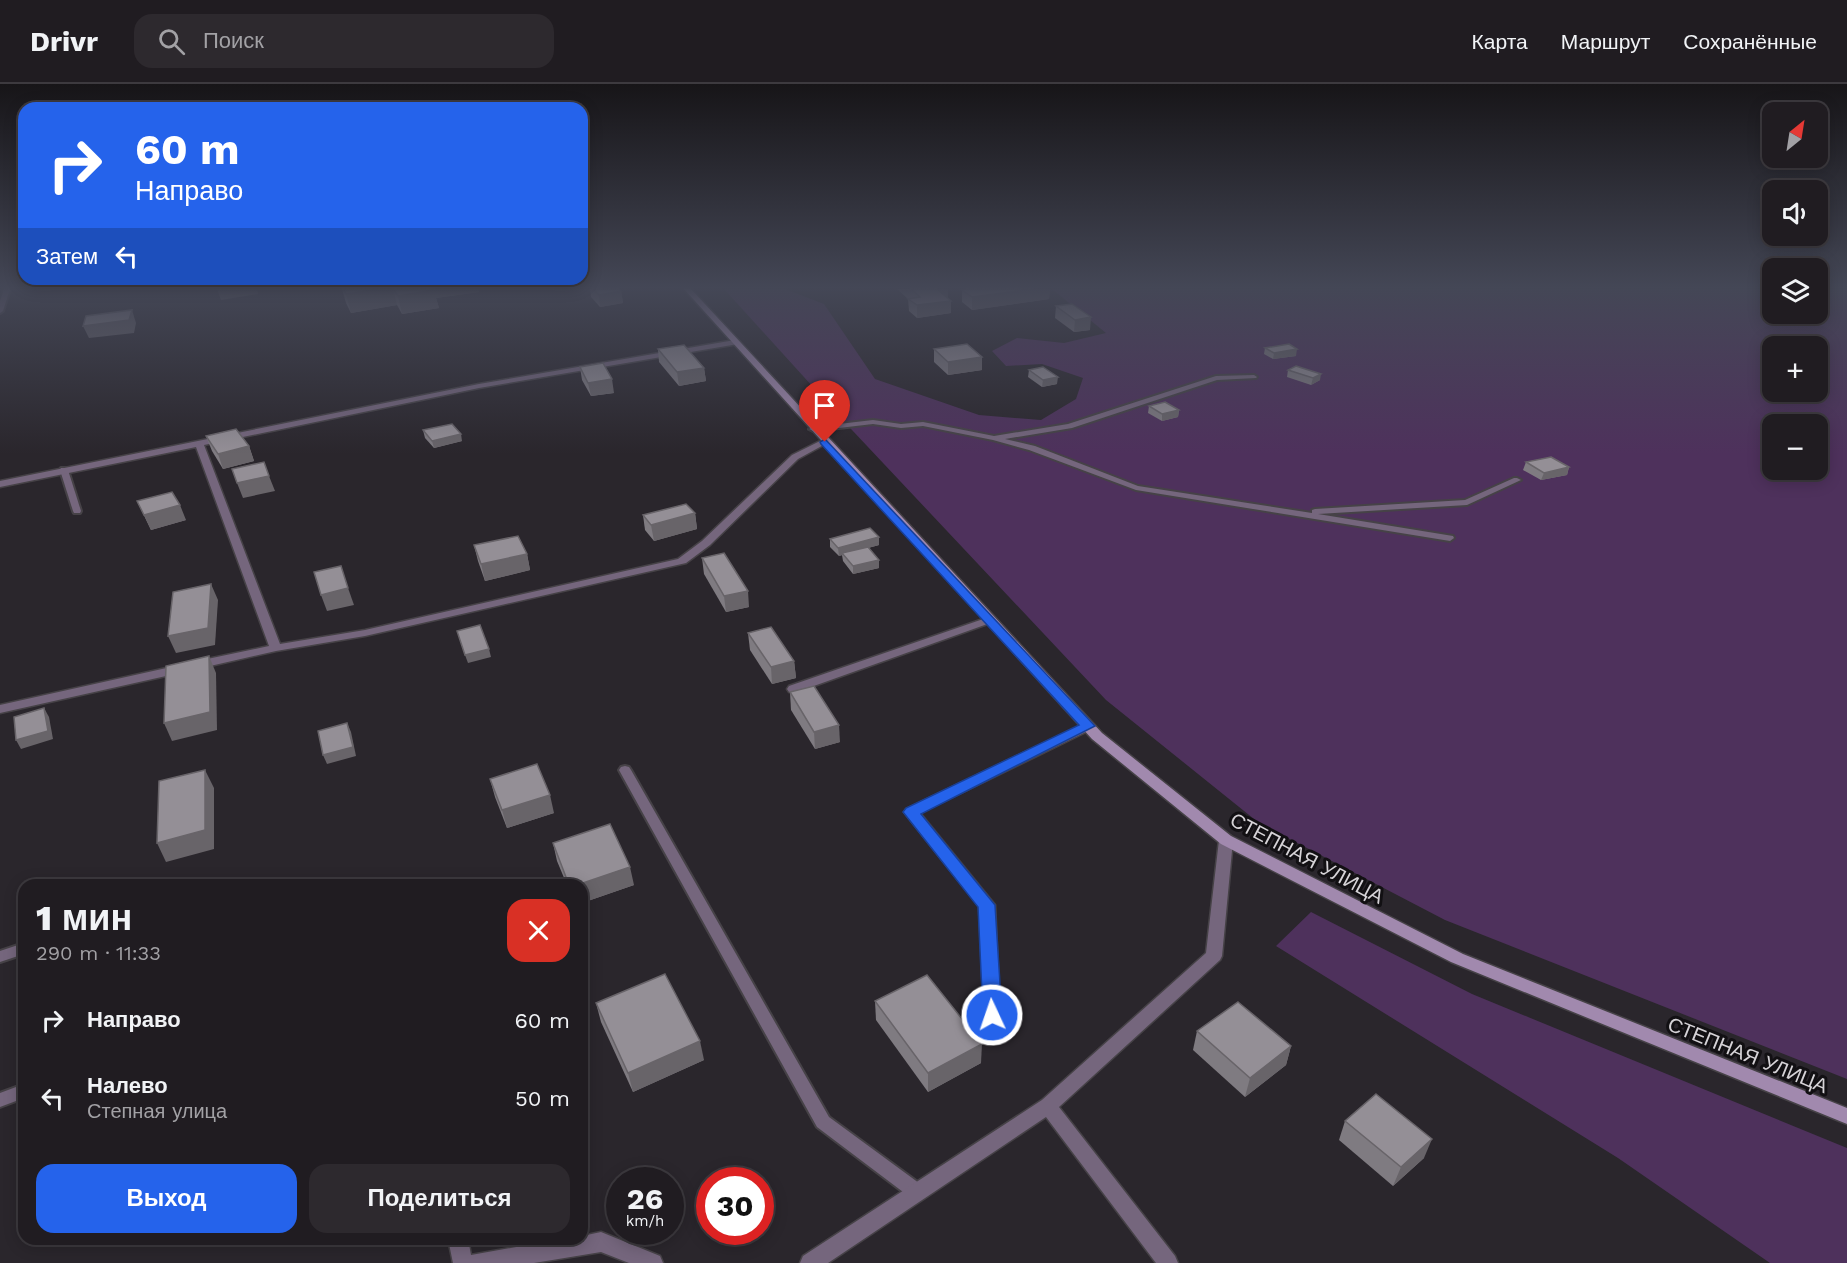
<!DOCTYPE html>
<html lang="ru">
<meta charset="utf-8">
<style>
:root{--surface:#201c21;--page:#2d292e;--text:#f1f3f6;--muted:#a2a1a5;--line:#3d3a3f;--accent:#2563eb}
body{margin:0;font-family:"Work Sans",sans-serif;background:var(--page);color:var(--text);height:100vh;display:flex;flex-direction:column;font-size:22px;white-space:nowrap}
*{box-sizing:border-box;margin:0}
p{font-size:20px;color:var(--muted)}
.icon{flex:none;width:33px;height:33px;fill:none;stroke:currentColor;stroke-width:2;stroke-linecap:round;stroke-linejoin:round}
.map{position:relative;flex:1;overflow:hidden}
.panel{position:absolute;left:18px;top:795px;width:570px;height:366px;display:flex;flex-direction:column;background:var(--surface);border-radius:18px;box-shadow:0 3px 15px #0003,0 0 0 2px var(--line)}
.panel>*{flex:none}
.guide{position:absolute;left:18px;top:18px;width:570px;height:183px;border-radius:18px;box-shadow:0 3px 15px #0003,0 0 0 2px var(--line);background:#2563eb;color:#fff;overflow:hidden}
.needle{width:39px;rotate:30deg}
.buttons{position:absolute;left:1762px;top:18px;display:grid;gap:12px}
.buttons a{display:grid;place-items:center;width:66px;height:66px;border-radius:12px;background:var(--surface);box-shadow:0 3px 15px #0003,0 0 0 2px var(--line);font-size:30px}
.speed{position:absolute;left:606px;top:1083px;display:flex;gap:12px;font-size:30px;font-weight:700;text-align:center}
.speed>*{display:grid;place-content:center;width:78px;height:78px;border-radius:50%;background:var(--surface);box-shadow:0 3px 15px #0003,0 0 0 2px var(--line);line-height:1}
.speed small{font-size:15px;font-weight:400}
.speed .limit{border:9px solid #d22;background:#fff;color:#111}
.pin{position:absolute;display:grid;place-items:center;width:51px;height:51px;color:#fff;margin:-62px -26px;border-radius:50% 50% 50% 0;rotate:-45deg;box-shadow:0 0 6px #0007}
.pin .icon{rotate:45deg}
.me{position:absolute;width:66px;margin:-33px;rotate:357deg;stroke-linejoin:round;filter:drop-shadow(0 0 4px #0008)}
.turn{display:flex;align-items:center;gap:21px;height:126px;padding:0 18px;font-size:27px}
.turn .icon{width:78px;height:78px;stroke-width:2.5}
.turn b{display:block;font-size:42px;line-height:51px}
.then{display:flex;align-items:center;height:57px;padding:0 18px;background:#0003;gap:12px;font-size:22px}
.round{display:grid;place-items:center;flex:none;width:63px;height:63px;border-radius:18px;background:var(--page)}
.overview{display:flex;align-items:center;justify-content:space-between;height:102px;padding:0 18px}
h1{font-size:36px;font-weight:800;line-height:45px}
.action{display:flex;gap:12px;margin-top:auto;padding:12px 18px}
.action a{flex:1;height:69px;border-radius:18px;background:var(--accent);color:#fff;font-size:24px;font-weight:800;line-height:69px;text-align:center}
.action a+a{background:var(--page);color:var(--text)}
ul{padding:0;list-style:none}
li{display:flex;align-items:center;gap:18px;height:78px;padding:0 18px}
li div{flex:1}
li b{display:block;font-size:22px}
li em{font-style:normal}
header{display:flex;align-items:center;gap:36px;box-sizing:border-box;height:84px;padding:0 30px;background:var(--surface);border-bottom:2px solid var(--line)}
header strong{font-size:28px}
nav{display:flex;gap:33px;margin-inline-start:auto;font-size:21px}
.search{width:420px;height:54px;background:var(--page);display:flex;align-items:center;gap:15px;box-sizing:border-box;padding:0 21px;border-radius:18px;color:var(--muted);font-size:22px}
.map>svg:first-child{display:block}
.green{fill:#4e315c;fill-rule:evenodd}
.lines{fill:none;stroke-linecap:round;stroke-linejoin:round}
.lane-casing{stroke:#464247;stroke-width:4}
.street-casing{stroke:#464247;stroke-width:3}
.secondary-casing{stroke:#464247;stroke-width:3}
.lane{fill:#75667d;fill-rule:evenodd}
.street{fill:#75667d;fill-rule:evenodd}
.secondary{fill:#a189ae;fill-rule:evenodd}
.wall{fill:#7f7b81}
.shaded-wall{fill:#686469}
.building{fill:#948f96;stroke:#686469;stroke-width:1.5}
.route{fill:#2563eb;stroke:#184099;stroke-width:1.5}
.labels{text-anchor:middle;stroke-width:6;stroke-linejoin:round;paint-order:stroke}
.street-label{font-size:20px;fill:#d6d3d7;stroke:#121013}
</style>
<header>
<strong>Drivr</strong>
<div class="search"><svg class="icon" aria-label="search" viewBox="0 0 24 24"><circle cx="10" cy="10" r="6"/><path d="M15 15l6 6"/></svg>Поиск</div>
<nav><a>Карта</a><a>Маршрут</a><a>Сохранённые</a></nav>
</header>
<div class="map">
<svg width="1847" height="1179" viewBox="0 0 1847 1179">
<rect width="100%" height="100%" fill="#2a262c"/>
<g class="green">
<path d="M724,205H785L824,220L875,295L979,331L1041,336L1076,315L1083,294L1042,280L1006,282L992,267L1017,254L1064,259L1106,249L1052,205H1773V230H1818V205H1847V995L1445,836L1259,739L1106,616L852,346ZM1773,262H1818V308H1773ZM1773,340H1818V386H1773Z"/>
<polygon points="1311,828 1472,910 1847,1064 1847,1179 1770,1179 1618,1074 1276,862"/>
</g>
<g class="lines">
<g class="lane-casing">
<g id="lane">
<polygon points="4,205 10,205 3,227 0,229 0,217"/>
<polygon points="1254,291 1257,293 1256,294 1217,296 1072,344 1005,355 1035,362 1138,402 1312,429 1312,426 1315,425 1465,416 1514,394 1517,394 1521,396 1467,421 1318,430 1453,452 1454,454 1450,457 1136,406 1029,366 993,356 923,342 901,344 873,340 813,347 809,345 813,343 873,336 901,340 923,338 994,352 1068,340 1216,292"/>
<polygon points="61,384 67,384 68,386 81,427 80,429 74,429 73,427 60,386"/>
<polygon points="625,682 629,683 631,686 829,1033 923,1102 925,1108 923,1114 917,1116 911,1114 817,1043 619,686 621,683"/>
<polygon points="24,859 24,870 0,878 0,867"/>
<polygon points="24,1000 24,1014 0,1023 0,1009"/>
</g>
</g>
<g class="street-casing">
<g id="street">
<polygon points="735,256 739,258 738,260 479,304 204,361 280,560 365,546 678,475 702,457 792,371 822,356 825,355 829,358 798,375 710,461 686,479 365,552 276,567 197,585 193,584 191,581 193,578 269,562 196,363 0,403 0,397 479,300"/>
<polygon points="989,533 993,534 995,536 993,538 797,608 789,608 787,605 789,602"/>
<polygon points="180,581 186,585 184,588 0,629 0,621"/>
<polygon points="1088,638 1094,642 1092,645 920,729 995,821 1000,931 998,936 992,938 986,936 984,931 979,822 904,728 906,725"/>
<polygon points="1226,751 1231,752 1233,756 1222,872 1220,876 1059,1023 1175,1172 1178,1179 1156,1179 1046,1033 828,1179 800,1179 803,1172 1042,1016 1206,869 1219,756 1221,752"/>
<polygon points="601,1148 660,1172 663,1179 629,1179 601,1168 534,1179 453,1179 448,1155 468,1155 471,1171 561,1155 582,1155 582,1152"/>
</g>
</g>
<g class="secondary-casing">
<polygon id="secondary" points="684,205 691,205 1102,649 1231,752 1463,870 1847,1024 1847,1040 1451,878 1221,760 1092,655"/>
</g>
<use href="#lane" class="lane"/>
<use href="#street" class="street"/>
<use href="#secondary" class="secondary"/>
</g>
<g class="wall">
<polygon points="342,205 478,205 479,208 436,214 439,224 402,230 397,221 351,229 346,219"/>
<polygon points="590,205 619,205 621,207 623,219 600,223 591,213"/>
<polygon points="897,205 948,205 948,214 951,217 951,229 917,234 909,227 908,215"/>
<polygon points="967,205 1050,205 1049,215 972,226 962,218 962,206"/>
<polygon points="1056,222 1090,246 1074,248 1055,234"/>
<polygon points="1265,264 1296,272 1273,275 1264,270"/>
<polygon points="658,265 704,284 706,297 679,302 659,278"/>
<polygon points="934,265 982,273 982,286 948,291 934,278"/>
<polygon points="580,283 614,309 591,312 582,296"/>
<polygon points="1029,286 1057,300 1042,303 1028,293"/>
<polygon points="1288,286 1320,296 1311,301 1287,293"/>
<polygon points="1149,322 1179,326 1178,333 1162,337 1148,329"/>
<polygon points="423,346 462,357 434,364 425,354"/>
<polygon points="206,352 249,362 254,377 223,385 212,367"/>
<polygon points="1526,378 1569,383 1567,391 1541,396 1523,386"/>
<polygon points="137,417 186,436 151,446"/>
<polygon points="695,429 697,445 654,457 645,446 643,431"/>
<polygon points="830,455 879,461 868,464 879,476 879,484 853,490 843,477 842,471 839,472 830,463"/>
<polygon points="474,461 527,470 530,486 485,497 478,477"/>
<polygon points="702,474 749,523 726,528 704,490"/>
<polygon points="748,549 794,577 796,594 772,600 750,566"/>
<polygon points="790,608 840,658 815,665 791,626"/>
<polygon points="490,695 554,729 507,744 495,713"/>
<polygon points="553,759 634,801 582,819 582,801 567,801 557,777"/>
<polygon points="875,917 981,979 928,1008 876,936"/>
<polygon points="596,919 704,976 633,1008 601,938"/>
<polygon points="1197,947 1291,962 1286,981 1245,1013 1193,966"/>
<polygon points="1345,1037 1424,1074 1393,1102 1339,1056"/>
</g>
<g class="shaded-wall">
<polygon points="217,205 257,205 258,210 221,216"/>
<polygon points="380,205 393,205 397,221 351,229 346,210"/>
<polygon points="430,205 478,205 479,208 436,214 439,224 402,230 398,212"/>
<polygon points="936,205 948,205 948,215"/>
<polygon points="1034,205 1050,205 1049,215 972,226 972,213"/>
<polygon points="621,207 623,219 600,223 599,211"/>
<polygon points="951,217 951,229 917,234 917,221"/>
<polygon points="132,226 136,239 134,249 89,254 83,242"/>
<polygon points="1091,233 1090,246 1074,248 1075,236"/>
<polygon points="1297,265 1296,272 1273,275 1274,269"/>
<polygon points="982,273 982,286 948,291 948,278"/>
<polygon points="704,284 706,297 679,302 677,288"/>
<polygon points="1321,290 1320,296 1311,301 1313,294"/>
<polygon points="1058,293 1057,300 1042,303 1043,296"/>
<polygon points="612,295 614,309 591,312 588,299"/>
<polygon points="1179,326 1178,333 1162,337 1162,330"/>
<polygon points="461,350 462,357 434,364 432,357"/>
<polygon points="249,362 254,377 223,385 218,370"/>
<polygon points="1569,383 1567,391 1541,396 1544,389"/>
<polygon points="269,392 275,407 243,414 237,399"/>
<polygon points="180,421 186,436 151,446 144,431"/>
<polygon points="695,429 697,445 654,457 651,441"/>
<polygon points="879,453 879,461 839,472 838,464"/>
<polygon points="527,470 530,486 485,497 481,480"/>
<polygon points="879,476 879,484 853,490 853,482"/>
<polygon points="211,500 218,516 215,561 176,569 168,552"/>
<polygon points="348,504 354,521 327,527 321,511"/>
<polygon points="748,507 749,523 726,528 724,512"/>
<polygon points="489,565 491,573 468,579 465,571"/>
<polygon points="209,572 216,589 217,646 172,657 164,639"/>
<polygon points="794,577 796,594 772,600 771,583"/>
<polygon points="44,624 49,633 53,655 21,665 16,656"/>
<polygon points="347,639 351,648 356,672 327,680 323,671"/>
<polygon points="839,641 840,658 815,665 814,648"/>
<polygon points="205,686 214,704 214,765 166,778 157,759"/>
<polygon points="550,711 554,729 507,744 502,726"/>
<polygon points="630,783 634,801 582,819 582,801 577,801"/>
<polygon points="700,957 704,976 633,1008 628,989"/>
<polygon points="982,960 981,979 928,1008 928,989"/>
<polygon points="1291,962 1286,981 1245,1013 1250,994"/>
<polygon points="1432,1055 1424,1074 1393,1102 1401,1083"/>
</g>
<g class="building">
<polygon points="343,205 380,205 346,210"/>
<polygon points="393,205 434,205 434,206 398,212"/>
<polygon points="593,205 619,205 621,207 599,211"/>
<polygon points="911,205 937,205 951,217 917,221 908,215 920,213"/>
<polygon points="967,205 1034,205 972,213 962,206"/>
<polygon points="1072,220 1091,233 1075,236 1056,222"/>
<polygon points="132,226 129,236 83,242 86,232"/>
<polygon points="967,260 982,273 948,278 934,265"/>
<polygon points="1289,260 1297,265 1274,269 1265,264"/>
<polygon points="684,261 704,284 677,288 658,265"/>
<polygon points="603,279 612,295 588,299 580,283"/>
<polygon points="1296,282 1321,290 1313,294 1288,286"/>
<polygon points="1043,283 1058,293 1043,296 1029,286"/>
<polygon points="1165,318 1179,326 1162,330 1149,322"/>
<polygon points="452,340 461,350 432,357 423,346"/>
<polygon points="236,345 249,362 218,370 206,352"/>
<polygon points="1551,373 1569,383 1544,389 1526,378"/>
<polygon points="264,378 269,392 237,399 232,385"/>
<polygon points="172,408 180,421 144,431 137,417"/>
<polygon points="686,420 695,429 651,441 643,431"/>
<polygon points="870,444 879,453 838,464 830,455"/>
<polygon points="518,452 527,470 481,480 474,461"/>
<polygon points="868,463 879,476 853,482 842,469"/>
<polygon points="724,469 748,507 724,512 702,474"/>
<polygon points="341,482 348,504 321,511 314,488"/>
<polygon points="211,500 208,544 168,552 173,508"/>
<polygon points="480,541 489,565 465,571 457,547"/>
<polygon points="771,543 794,577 771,583 748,549"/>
<polygon points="209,572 210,628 164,639 166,582"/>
<polygon points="814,602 839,641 814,648 790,608"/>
<polygon points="44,624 48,647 16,656 14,633"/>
<polygon points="347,639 353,663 323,671 318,647"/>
<polygon points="537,680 550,711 502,726 490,695"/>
<polygon points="205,686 205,746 157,759 159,697"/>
<polygon points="610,740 630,783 577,801 569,801 553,759"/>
<polygon points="665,890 700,957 628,989 596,919"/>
<polygon points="927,891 982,960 928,989 875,917"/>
<polygon points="1238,918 1291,962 1250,994 1197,947"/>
<polygon points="1376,1010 1432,1055 1401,1083 1345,1037"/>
</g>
<linearGradient id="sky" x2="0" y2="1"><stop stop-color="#171518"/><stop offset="0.55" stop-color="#444756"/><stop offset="1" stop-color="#444756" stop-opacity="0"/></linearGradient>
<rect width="1847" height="370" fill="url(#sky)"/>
<polygon class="route" points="825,355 1095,642 921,730 995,821 1002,931 999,936 992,938 985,936 983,931 978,823 903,728 906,724 1079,641 821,360 820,358"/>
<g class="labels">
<g class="street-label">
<text transform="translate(1307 774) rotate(28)" y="7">СТЕПНАЯ УЛИЦА</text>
<text transform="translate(1748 971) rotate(22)" y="7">СТЕПНАЯ УЛИЦА</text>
</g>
</g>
</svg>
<div class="buttons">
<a><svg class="needle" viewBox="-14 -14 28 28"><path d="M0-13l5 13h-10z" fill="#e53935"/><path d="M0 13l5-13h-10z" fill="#a2a1a5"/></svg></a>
<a><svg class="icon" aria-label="sound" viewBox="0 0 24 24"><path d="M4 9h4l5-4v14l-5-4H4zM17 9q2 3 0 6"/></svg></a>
<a><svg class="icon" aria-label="layers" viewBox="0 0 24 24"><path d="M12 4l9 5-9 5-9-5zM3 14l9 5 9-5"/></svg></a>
<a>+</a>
<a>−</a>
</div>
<div class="speed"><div>26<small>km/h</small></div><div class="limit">30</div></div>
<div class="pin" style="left:825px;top:358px;background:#d93025"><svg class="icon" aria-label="arrive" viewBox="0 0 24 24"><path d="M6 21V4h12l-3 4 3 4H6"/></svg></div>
<svg class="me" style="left:992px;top:931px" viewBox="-20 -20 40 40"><circle r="17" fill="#2563eb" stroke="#fff" stroke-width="3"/><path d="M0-11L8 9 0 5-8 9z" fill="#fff"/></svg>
<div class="guide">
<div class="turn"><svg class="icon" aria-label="right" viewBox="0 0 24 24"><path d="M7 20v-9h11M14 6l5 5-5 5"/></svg><div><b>60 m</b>Направо</div></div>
<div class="then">Затем<svg class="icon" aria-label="left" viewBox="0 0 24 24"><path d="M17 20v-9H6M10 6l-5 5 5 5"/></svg></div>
</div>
<section class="panel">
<div class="overview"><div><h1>1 мин</h1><p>290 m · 11:33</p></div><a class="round" style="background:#d93025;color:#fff"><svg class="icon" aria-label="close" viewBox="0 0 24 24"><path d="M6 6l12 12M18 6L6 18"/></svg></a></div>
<ul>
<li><svg class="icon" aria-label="right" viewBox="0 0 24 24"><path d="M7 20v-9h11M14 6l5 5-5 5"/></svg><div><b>Направо</b></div><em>60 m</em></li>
<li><svg class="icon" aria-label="left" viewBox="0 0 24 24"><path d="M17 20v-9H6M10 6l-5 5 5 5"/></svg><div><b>Налево</b><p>Степная улица</p></div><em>50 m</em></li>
</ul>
<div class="action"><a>Выход</a><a>Поделиться</a></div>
</section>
</div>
